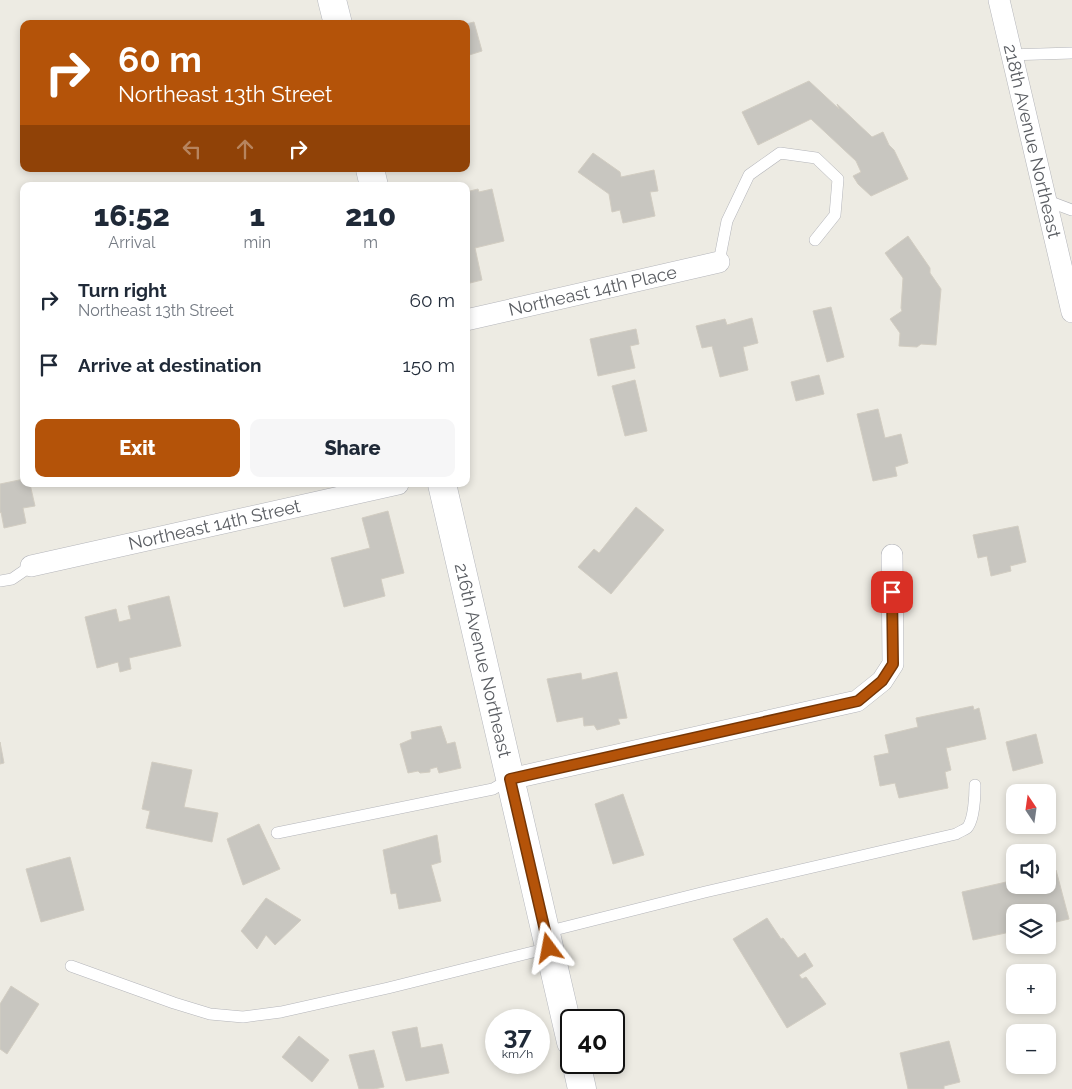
<!DOCTYPE html>
<meta charset="utf-8">
<style>
:root{--surface:#fff;--page:#f6f6f7;--text:#1f2937;--muted:#747a83;--accent:#b45309}
body{margin:0;font-family:Raleway,sans-serif;background:var(--page);color:var(--text);height:100vh;display:flex;flex-direction:column;font-size:19px;white-space:nowrap}
*{box-sizing:border-box;margin:0}
p{font-size:16px;color:var(--muted)}
.icon{flex:none;width:28px;height:28px;fill:none;stroke:currentColor;stroke-width:2;stroke-linecap:round;stroke-linejoin:round}
.map{position:relative;flex:1;overflow:hidden}
.drawer{position:absolute;left:20px;top:182px;width:450px;height:305px;display:flex;flex-direction:column;background:var(--surface);border-radius:10px;box-shadow:0 2px 8px #0003}
.drawer>*{flex:none}
.guide{position:absolute;left:20px;top:20px;width:450px;height:152px;border-radius:10px;box-shadow:0 2px 8px #0003;background:#b45309;color:#fff;overflow:hidden}
.needle{width:32px;rotate:347deg}
.tools{position:absolute;left:1006px;top:784px;display:grid;gap:10px}
.tools a{display:grid;place-items:center;width:50px;height:50px;border-radius:10px;background:var(--surface);box-shadow:0 2px 8px #0003;font-size:25px}
.speed{position:absolute;left:485px;top:1009px;display:flex;gap:10px;font-size:25px;font-weight:700;text-align:center}
.speed>*{display:grid;place-content:center;width:65px;height:65px;border-radius:50%;background:var(--surface);box-shadow:0 2px 8px #0003;line-height:1}
.speed small{font-size:12px;font-weight:400}
.speed .limit{border:2px solid #111;border-radius:8px;background:#fff;color:#111}
.pin{position:absolute;display:grid;place-items:center;width:42px;height:42px;color:#fff;margin:-21px;border-radius:10px;box-shadow:0 2px 8px #0006}
.me{position:absolute;width:55px;margin:-28px;rotate:347deg;stroke-linejoin:round;filter:drop-shadow(0 0 4px #0008)}
.turn{display:flex;align-items:center;gap:18px;height:105px;padding:0 15px;font-size:22px}
.turn .icon{width:65px;height:65px;stroke-width:2.5}
.turn b{display:block;font-size:35px;line-height:42px}
.lanes{display:flex;align-items:center;height:48px;padding:0 15px;background:#0003;justify-content:center;gap:25px;direction:ltr}
.lanes .off{opacity:.35}
.eta{display:flex;justify-content:space-evenly;align-items:center;height:85px;text-align:center}
.eta b{font-size:30px;font-weight:800;line-height:35px}
.primary-button{display:flex;gap:10px;margin-top:auto;padding:10px 15px}
.primary-button a{flex:1;height:58px;border-radius:10px;background:var(--accent);color:#fff;font-size:20px;font-weight:800;line-height:58px;text-align:center}
.primary-button a+a{background:var(--page);color:var(--text)}
ul{padding:0;list-style:none}
li{display:flex;align-items:center;gap:15px;height:65px;padding:0 15px}
li div{flex:1}
li b{display:block;font-size:19px}
li em{font-style:normal}
.map>svg:first-child{display:block}
.building{fill:#c8c6c0;stroke:#d2cdc2}
.lines{fill:none;stroke-linecap:round;stroke-linejoin:round}
.lane-casing{stroke:#b4b5ba;stroke-width:12}
.street-casing{stroke:#b4b5ba;stroke-width:22}
.secondary-casing{stroke:#b5b7bd;stroke-width:29}
.lane{stroke:#fff;stroke-width:11}
.street{stroke:#fff;stroke-width:21}
.secondary{stroke:#fff;stroke-width:28}
.route-casing{stroke:#753606;stroke-width:12}
.route{stroke:#b45309;stroke-width:9}
.labels{text-anchor:middle;stroke-width:4.5;stroke-linejoin:round;paint-order:stroke}
.street-label{font-size:18px;fill:#5b5e63;stroke:#fff}
</style>
<div class="map">
<svg width="1072" height="1089" viewBox="0 0 1072 1089">
<rect width="100%" height="100%" fill="#edebe3"/>
<g class="building">
<polygon points="474,22 482,51 466,56 466,24"/>
<polygon points="809,81 839,109 837,104 872,137 883,132 889,145 894,150 908,179 871,196 858,184 853,176 861,172 856,161 811,119 758,145 742,112"/>
<polygon points="593,153 620,172 621,177 654,170 658,191 650,192 655,216 623,223 620,210 612,212 609,194 578,172"/>
<polygon points="478,189 479,192 492,189 504,241 475,248 482,280 466,284 466,192"/>
<polygon points="908,236 930,268 930,273 941,289 936,345 921,344 917,347 899,346 900,333 890,319 902,311 901,308 903,278 885,253"/>
<polygon points="831,307 844,357 827,362 813,311"/>
<polygon points="752,318 758,343 743,347 748,370 720,377 712,346 702,348 696,326 725,319 727,325"/>
<polygon points="636,329 639,344 630,346 635,368 598,376 590,339"/>
<polygon points="819,375 824,394 796,401 791,382"/>
<polygon points="635,380 647,431 625,436 612,386"/>
<polygon points="878,409 885,438 901,434 908,463 895,467 897,476 873,481 857,414"/>
<polygon points="24,479 24,484 30,484 35,506 23,508 26,523 4,528 1,512 0,513 0,484"/>
<polygon points="636,507 664,530 611,594 578,567 594,549 599,553"/>
<polygon points="388,511 404,573 381,579 385,596 344,607 331,558 370,548 362,518"/>
<polygon points="1018,526 1026,562 1010,566 1011,571 991,576 987,556 978,558 973,535"/>
<polygon points="169,596 181,646 129,658 131,669 120,672 118,662 97,668 85,617 116,609 119,622 131,619 128,606"/>
<polygon points="617,672 627,718 618,719 620,724 597,730 594,725 584,726 583,717 557,722 547,679 581,673 582,680"/>
<polygon points="973,706 974,710 979,708 986,739 946,748 951,770 945,772 948,788 899,798 895,783 880,786 874,756 889,753 885,735 918,727 916,718"/>
<polygon points="441,726 447,744 455,742 461,768 439,773 437,767 430,769 430,772 420,773 418,771 408,773 400,744 412,739 411,732"/>
<polygon points="1036,734 1043,763 1013,771 1006,742"/>
<polygon points="0,742 4,763 0,764"/>
<polygon points="152,762 192,770 184,807 218,813 212,842 146,828 150,811 142,809"/>
<polygon points="623,794 644,855 613,864 595,804"/>
<polygon points="259,824 280,869 243,885 227,839"/>
<polygon points="437,835 441,862 431,865 441,901 399,909 396,893 391,894 383,850"/>
<polygon points="70,857 84,910 41,922 26,869"/>
<polygon points="1056,870 1069,919 1048,924 1048,912 1015,912 1015,931 973,940 962,892 1015,880 1015,885 1048,885 1048,872"/>
<polygon points="266,898 301,920 275,945 266,935 257,949 241,931"/>
<polygon points="767,918 781,939 783,938 798,958 805,953 813,966 799,975 802,979 806,977 826,1004 787,1028 733,939"/>
<polygon points="11,986 39,1004 7,1054 0,1049 0,1004"/>
<polygon points="417,1027 421,1048 442,1044 449,1073 406,1081 392,1032"/>
<polygon points="299,1036 329,1060 312,1082 282,1057"/>
<polygon points="949,1041 960,1082 944,1086 944,1089 908,1089 900,1053"/>
<polygon points="374,1050 384,1087 374,1089 359,1089 349,1055"/>
</g>
<g class="lines">
<g class="lane-casing">
<g id="lane">
<polyline points="1012,55 1072,53"/>
<polyline points="1045,200 1072,210"/>
<polyline points="719,262 727,221 749,175 780,153 816,158 838,179 835,215 815,240"/>
<polyline points="0,581 12,579 31,566"/>
<polyline points="277,833 493,789 510,779"/>
<path d="M546,932L705,892L956,834C959,832 964,830 967,828C974,820 975,795 975,785"/>
<polyline points="71,966 174,1003 210,1014 243,1017 281,1012 388,988 549,948"/>
</g>
</g>
<g class="street-casing">
<g id="street">
<path id="s1" d="M999,0L1072,312"/>
<path id="s2" d="M466,320L719,262"/>
<path id="s3" d="M31,566L398,484"/>
<polyline points="510,779 857,701 882,681 893,664 892,555"/>
</g>
</g>
<g class="secondary-casing">
<g id="secondary">
<polyline points="332,0 338,24"/>
<polyline points="370,169 374,186"/>
<path id="s4" d="M442,484L571,1042"/>
<polyline points="576,1062 582,1089"/>
</g>
</g>
<use href="#lane" class="lane"/>
<use href="#street" class="street"/>
<use href="#secondary" class="secondary"/>
</g>
<g class="lines">
<g class="route-casing">
<polyline id="route" points="549,948 510,779 858,701 882,681 893,664 892,592"/>
</g>
<use href="#route" class="route"/>
</g>
<g class="labels">
<g class="street-label">
<text dy="6" stroke="none"><textPath href="#s1" startOffset="145">218th Avenue Northeast</textPath></text>
<text dy="6" stroke="none"><textPath href="#s2" startOffset="130">Northeast 14th Place</textPath></text>
<text dy="6" stroke="none"><textPath href="#s3" startOffset="188">Northeast 14th Street</textPath></text>
<text dy="6" stroke="none"><textPath href="#s4" startOffset="181">216th Avenue Northeast</textPath></text>
</g>
</g>
</svg>
<div class="tools">
<a><svg class="needle" viewBox="-14 -14 28 28"><path d="M0-13l5 13h-10z" fill="#e53935"/><path d="M0 13l5-13h-10z" fill="#747a83"/></svg></a>
<a><svg class="icon" aria-label="sound" viewBox="0 0 24 24"><path d="M4 9h4l5-4v14l-5-4H4zM17 9q2 3 0 6"/></svg></a>
<a><svg class="icon" aria-label="layers" viewBox="0 0 24 24"><path d="M12 4l9 5-9 5-9-5zM3 14l9 5 9-5"/></svg></a>
<a>+</a>
<a>−</a>
</div>
<div class="speed"><div>37<small>km/h</small></div><div class="limit">40</div></div>
<div class="pin" style="left:892px;top:592px;background:#d93025"><svg class="icon" aria-label="arrive" viewBox="0 0 24 24"><path d="M6 21V4h12l-3 4 3 4H6"/></svg></div>
<svg class="me" style="left:549px;top:948px" viewBox="-20 -20 40 40"><path d="M0-17L14 15 0 8-14 15z" fill="#b45309" stroke="#fff" stroke-width="4"/></svg>
<div class="guide">
<div class="turn"><svg class="icon" aria-label="right" viewBox="0 0 24 24"><path d="M7 20v-9h11M14 6l5 5-5 5"/></svg><div><b>60 m</b>Northeast 13th Street</div></div>
<div class="lanes"><svg class="icon off" aria-label="left" viewBox="0 0 24 24"><path d="M17 20v-9H6M10 6l-5 5 5 5"/></svg><svg class="icon off" aria-label="ahead" viewBox="0 0 24 24"><path d="M12 20V5M6 11l6-6 6 6"/></svg><svg class="icon" aria-label="right" viewBox="0 0 24 24"><path d="M7 20v-9h11M14 6l5 5-5 5"/></svg></div>
</div>
<section class="drawer">
<div class="eta">
<div><b>16:52</b><p>Arrival</p></div>
<div><b>1</b><p>min</p></div>
<div><b>210</b><p>m</p></div>
</div>
<ul>
<li><svg class="icon" aria-label="right" viewBox="0 0 24 24"><path d="M7 20v-9h11M14 6l5 5-5 5"/></svg><div><b>Turn right</b><p>Northeast 13th Street</p></div><em>60 m</em></li>
<li><svg class="icon" aria-label="arrive" viewBox="0 0 24 24"><path d="M6 21V4h12l-3 4 3 4H6"/></svg><div><b>Arrive at destination</b></div><em>150 m</em></li>
</ul>
<div class="primary-button"><a>Exit</a><a>Share</a></div>
</section>
</div>
